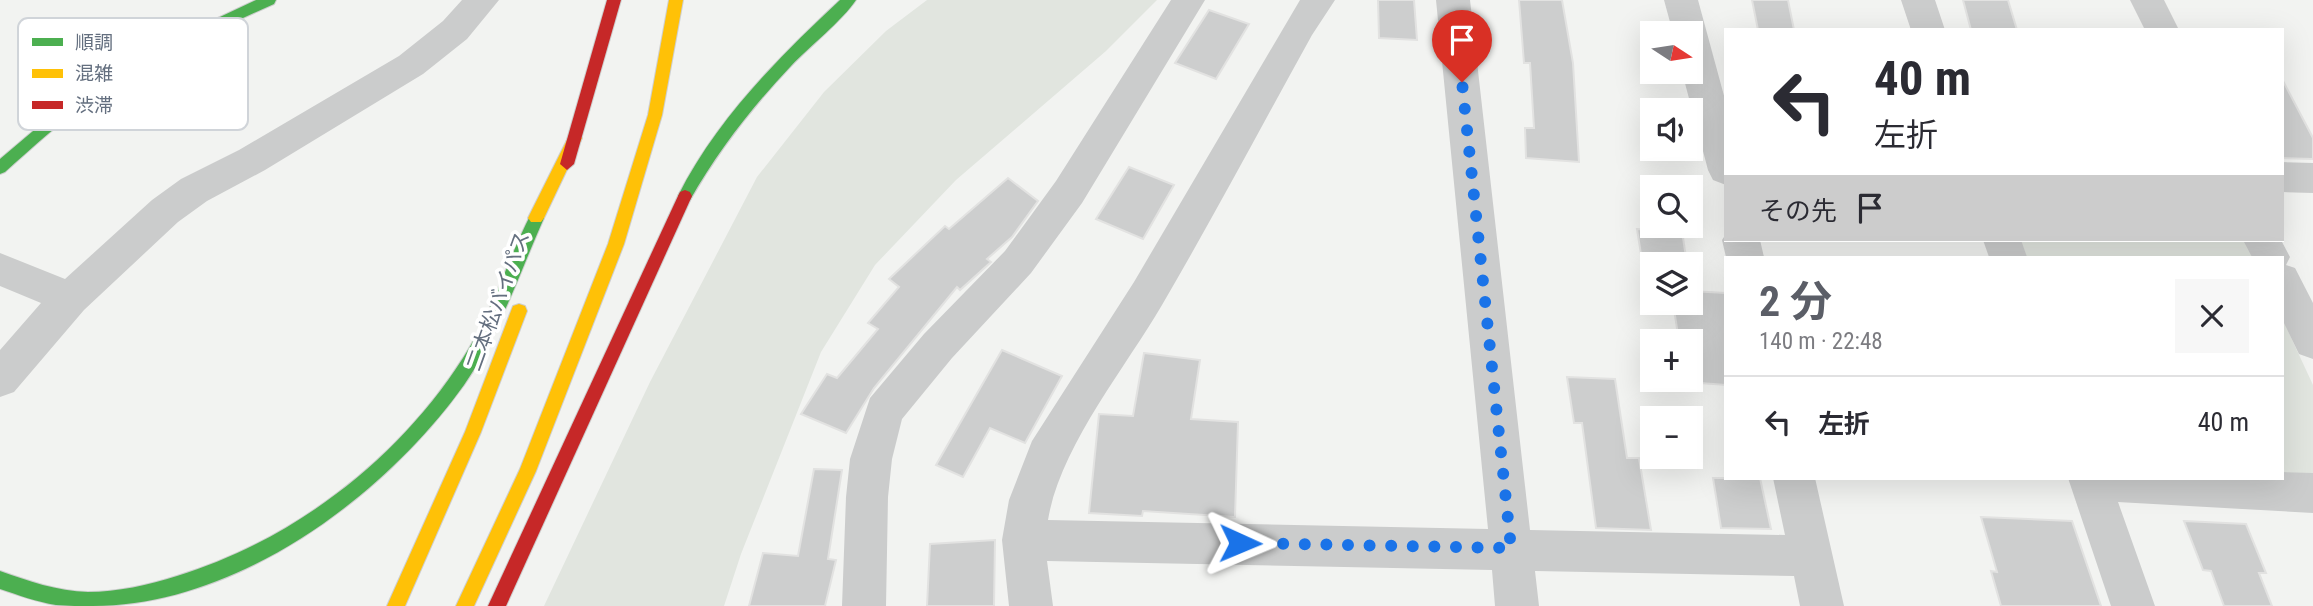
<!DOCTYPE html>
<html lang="ja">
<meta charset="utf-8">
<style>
:root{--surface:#fff;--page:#f7f7f7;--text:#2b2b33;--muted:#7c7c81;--line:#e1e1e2;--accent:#5b5e67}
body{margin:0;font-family:"Roboto Condensed","Noto Sans JP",sans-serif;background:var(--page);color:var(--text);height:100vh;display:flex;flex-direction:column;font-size:26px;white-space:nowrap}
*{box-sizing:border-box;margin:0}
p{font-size:23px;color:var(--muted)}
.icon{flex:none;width:38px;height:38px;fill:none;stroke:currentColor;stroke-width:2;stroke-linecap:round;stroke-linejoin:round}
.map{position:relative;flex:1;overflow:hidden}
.sheet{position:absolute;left:1724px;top:256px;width:560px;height:224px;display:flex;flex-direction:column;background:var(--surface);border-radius:0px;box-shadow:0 7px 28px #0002}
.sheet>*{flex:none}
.banner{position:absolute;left:1724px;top:28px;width:560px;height:214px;border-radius:0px;box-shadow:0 7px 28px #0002;background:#fff;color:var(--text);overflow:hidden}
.needle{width:46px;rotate:102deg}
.fabs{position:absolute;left:1640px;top:21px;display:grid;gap:14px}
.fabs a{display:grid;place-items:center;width:63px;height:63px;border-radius:0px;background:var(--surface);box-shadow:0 7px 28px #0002;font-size:35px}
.pin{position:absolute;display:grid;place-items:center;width:60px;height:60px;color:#fff;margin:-72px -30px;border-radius:50% 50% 50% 0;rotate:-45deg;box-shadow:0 0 7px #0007}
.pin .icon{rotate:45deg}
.me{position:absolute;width:77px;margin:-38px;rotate:91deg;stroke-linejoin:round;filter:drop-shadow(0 0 5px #0008)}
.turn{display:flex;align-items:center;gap:24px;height:147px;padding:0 35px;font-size:32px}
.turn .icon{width:91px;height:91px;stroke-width:2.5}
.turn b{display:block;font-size:49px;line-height:60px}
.then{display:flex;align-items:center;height:66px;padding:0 35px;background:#0003;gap:14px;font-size:26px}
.round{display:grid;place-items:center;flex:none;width:74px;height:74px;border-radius:0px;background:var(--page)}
.head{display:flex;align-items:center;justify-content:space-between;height:119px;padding:0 35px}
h1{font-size:42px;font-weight:700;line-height:52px;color:var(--accent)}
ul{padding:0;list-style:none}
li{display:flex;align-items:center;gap:21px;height:91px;padding:0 35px;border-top:2px solid var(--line)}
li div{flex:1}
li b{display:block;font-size:26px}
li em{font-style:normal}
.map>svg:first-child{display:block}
.green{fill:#e1e5df}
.building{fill:#cdcece;stroke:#e2e2e1;stroke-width:2}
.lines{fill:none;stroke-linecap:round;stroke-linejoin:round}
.fast-casing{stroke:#cecfcf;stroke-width:2}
.slow-casing{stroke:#cecfcf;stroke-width:2}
.jam-casing{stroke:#cecfcf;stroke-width:2}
.street{fill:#cbcccc;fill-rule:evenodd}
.fast{fill:#4caf50;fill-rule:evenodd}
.slow{fill:#ffc107;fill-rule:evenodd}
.jam{fill:#c62828;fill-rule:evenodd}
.route{stroke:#1a73e8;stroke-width:12;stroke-dasharray:0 21.6}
.labels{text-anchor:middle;stroke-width:7;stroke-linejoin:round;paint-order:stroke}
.street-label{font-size:21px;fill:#646f7f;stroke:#fff}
.key{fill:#fff;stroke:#d0d4d9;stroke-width:2}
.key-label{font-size:19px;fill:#646f7f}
</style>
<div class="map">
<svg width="2313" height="606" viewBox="0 0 2313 606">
<rect width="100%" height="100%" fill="#f2f3f1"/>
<g class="green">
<polygon points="927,0 1157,0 1106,51 956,180 875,265 821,352 741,554 724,606 544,606 650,382 757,177 824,92 886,31"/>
<polygon points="2019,240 2246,240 2254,257 2026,257"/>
<polygon points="2282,318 2313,385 2313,480 2268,478 2282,478"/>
</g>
<g class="building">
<polygon points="1378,0 1414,0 1417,40 1379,38"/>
<polygon points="1519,0 1562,0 1573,63 1579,162 1526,158 1525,128 1534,128 1530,63 1524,63"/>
<polygon points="1752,0 1788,0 1794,30 1758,30"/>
<polygon points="1963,0 2008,0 2017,30 1971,30"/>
<polygon points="1209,10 1249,24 1216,79 1175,63"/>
<polygon points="2282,79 2313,138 2313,159 2282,158"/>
<polygon points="1129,167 1174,185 1143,239 1096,219"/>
<polygon points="1008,178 1038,201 1012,237 987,259 991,262 960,290 957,287 874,388 846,433 801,414 827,374 837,378 878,329 868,323 899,287 889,279 945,226 949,229"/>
<polygon points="1637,229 1682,231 1687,264 1652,264 1652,273 1644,273"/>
<polygon points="1690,291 1726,293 1726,385 1700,383 1697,369 1690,368 1690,341 1679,341 1673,303 1690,303"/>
<polygon points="1002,350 1062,376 1025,443 990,428 963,477 936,465"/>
<polygon points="1144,353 1200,360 1191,419 1238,422 1235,517 1143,511 1142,516 1089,513 1099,414 1133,416"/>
<polygon points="1567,377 1615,379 1627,458 1639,458 1651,530 1596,528 1582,423 1574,423"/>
<polygon points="814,469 842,470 828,559 836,560 825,606 749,606 763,553 798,556"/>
<polygon points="1713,478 1760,478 1771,529 1721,528"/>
<polygon points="1981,517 2072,521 2101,606 2001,606 1991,571 1997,572"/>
<polygon points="2184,521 2246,524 2266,573 2259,573 2272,606 2224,606 2211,571 2203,570"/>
<polygon points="995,540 994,606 927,606 930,544"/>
</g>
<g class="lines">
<g class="fast-casing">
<g id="fast">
<path d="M256,0H276L274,4C211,32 149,61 92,100C61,121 33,147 5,172L0,174V159L59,109L104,78L171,40Z"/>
<path d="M840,0H856C843,20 809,47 791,66C752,107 718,151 690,200H680L678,196C716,120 779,57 840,0Z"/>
<path d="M536,212L541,214L544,218C519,274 499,335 464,385C383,498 236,606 93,606C81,606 68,606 56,605C37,602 18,595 0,589V571C28,581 57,591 88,592C117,592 149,585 177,576C292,541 398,460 463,358C492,313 507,261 531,214Z"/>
</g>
</g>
<g class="slow-casing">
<g id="slow">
<polygon points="669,0 683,0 662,115 624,244 536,471 474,606 456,606 520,469 608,244 648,115"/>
<polygon points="575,132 582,138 544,218 541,222 531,222 528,218 568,138"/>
<polygon points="519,304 525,306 527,311 481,432 405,606 387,606 465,432 511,311 513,306"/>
</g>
</g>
<g class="jam-casing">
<g id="jam">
<polygon points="607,0 621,0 574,164 567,170 560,164"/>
<polygon points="685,190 690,192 692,196 506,606 488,606 678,196 680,192"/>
</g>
</g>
<g class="street">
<polygon points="462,0 499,0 467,39 423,74 265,170 207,201 178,222 84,310 14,392 0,397 0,350 41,303 0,286 0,253 65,279 152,200 181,179 239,150 399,56 443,21"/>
<polygon points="1171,0 1205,0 1082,203 1031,273 952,358 902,419 892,459 888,497 886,606 842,606 846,497 850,459 870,398 924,334 1005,251 1056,181"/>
<path d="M1300,0H1335L1312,35C1262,125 1214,216 1162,305C1124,370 1060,447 1048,520L1488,529L1436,0H1470L1530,530L1785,535L1773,478H1815L1844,606H1800L1794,576L1535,571L1539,606H1495L1492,570L1047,561L1053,606H1009L1002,540L1009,500L1032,441L1134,282Z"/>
<polygon points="1664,0 1698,0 1726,103 1726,185 1713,180 1708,170 1682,72 1690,72 1690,33 1673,33"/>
<polygon points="1901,0 1935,0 1945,30 1911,30"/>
<polygon points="2130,0 2164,0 2179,30 2145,30"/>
<polygon points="2282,162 2313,163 2313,193 2282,192"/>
<polygon points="1726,234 1726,240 1760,240 1764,257 1726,257 1722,240"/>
<polygon points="1983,240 2021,240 2027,257 1989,257"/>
<polygon points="2243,240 2281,240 2290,257 2286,265 2295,268 2313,303 2313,359 2299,354 2282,319 2282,257 2252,257"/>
<polygon points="2282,472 2313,473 2313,513 2118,502 2155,606 2111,606 2068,478 2282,478"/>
</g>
<use href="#fast" class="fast"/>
<use href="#slow" class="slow"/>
<use href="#jam" class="jam"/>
</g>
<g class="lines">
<polyline class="route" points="1240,543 1511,548 1462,82"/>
</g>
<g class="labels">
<g class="street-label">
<text transform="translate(498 301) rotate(-70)" y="7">二本松バイパス</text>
</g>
</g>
<rect x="18" y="18" width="230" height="112" rx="10" class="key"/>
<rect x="32" y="38" width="31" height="8" fill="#4caf50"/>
<rect x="32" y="69" width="31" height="9" fill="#ffc107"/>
<rect x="32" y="101" width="31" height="8" fill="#c62828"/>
<g class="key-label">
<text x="75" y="49">順調</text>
<text x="75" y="80">混雑</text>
<text x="75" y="112">渋滞</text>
</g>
</svg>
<div class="fabs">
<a><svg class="needle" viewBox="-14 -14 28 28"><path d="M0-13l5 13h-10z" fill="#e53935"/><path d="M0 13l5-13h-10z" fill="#7c7c81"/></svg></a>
<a><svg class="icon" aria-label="sound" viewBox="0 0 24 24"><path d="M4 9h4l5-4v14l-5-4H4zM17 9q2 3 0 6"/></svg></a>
<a><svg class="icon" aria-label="search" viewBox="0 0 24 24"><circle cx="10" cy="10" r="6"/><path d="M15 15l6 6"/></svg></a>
<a><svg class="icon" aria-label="layers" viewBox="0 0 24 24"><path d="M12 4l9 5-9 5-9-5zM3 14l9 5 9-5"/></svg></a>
<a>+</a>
<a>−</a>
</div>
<div class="pin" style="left:1462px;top:82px;background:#d93025"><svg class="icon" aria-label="arrive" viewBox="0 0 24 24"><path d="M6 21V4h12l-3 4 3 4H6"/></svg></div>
<svg class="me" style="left:1240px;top:543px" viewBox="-20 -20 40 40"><path d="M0-17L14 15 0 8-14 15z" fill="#1a73e8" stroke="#fff" stroke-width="4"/></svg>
<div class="banner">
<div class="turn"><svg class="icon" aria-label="left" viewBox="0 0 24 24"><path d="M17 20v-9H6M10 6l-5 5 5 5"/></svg><div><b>40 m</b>左折</div></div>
<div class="then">その先<svg class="icon" aria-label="arrive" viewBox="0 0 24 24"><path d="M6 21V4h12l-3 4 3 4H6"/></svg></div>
</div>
<section class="sheet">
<div class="head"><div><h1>2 分</h1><p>140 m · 22:48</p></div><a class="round"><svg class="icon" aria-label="close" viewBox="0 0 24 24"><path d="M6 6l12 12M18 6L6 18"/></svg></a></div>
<ul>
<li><svg class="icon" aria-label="left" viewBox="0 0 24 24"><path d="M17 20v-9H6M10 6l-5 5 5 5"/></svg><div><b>左折</b></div><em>40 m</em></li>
</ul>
</section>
</div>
